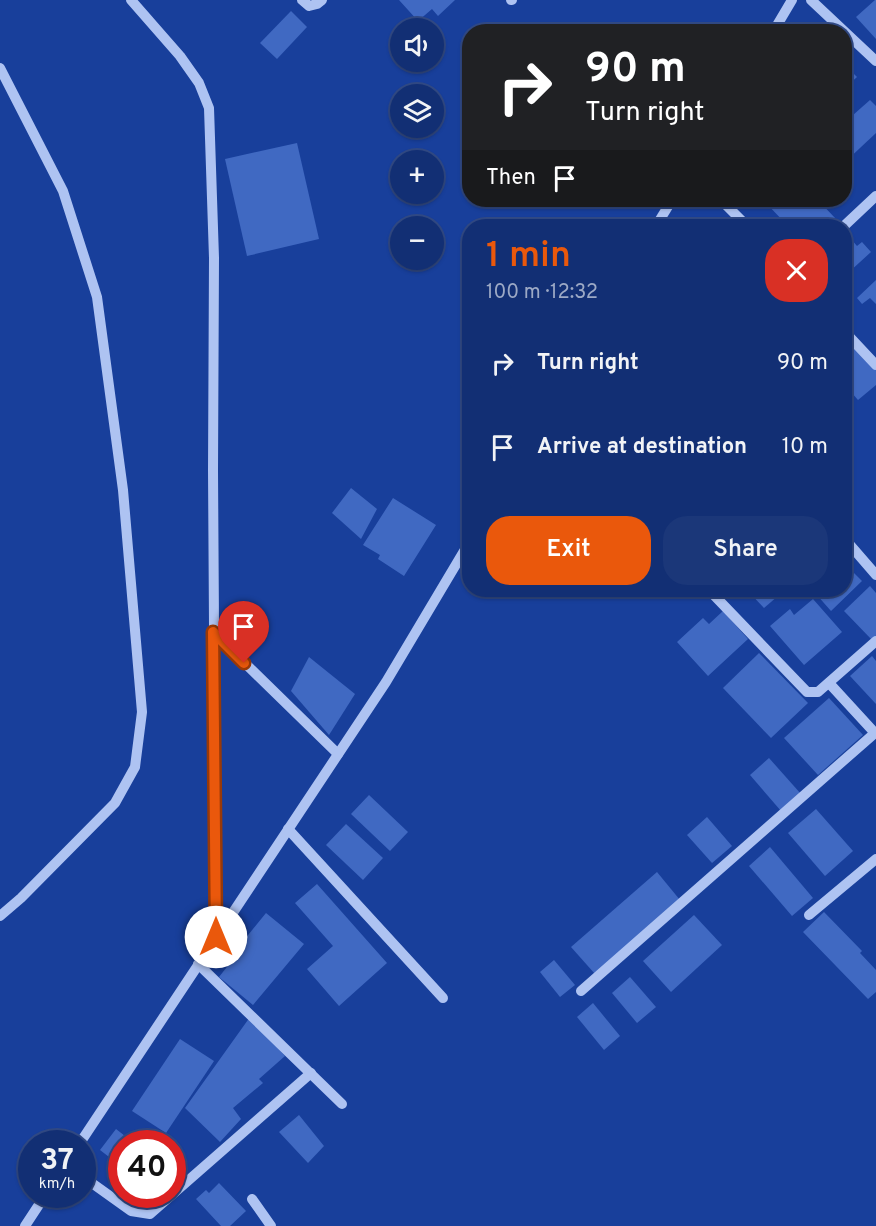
<!DOCTYPE html>
<meta charset="utf-8">
<style>
:root{--surface:#122f74;--page:#1b3779;--text:#f1f3f6;--muted:#9ca9c5;--line:#314a86;--accent:#ea580c}
body{margin:0;font-family:Overpass,sans-serif;background:var(--page);color:var(--text);height:100vh;display:flex;flex-direction:column;font-size:22px;white-space:nowrap}
*{box-sizing:border-box;margin:0}
p{font-size:20px;color:var(--muted)}
.icon{flex:none;width:33px;height:33px;fill:none;stroke:currentColor;stroke-width:2;stroke-linecap:round;stroke-linejoin:round}
.map{position:relative;flex:1;overflow:hidden}
.details{position:absolute;left:462px;top:219px;width:390px;height:378px;display:flex;flex-direction:column;background:var(--surface);border-radius:24px;box-shadow:0 2px 4px #0004,0 0 0 2px var(--line)}
.details>*{flex:none}
.banner{position:absolute;left:462px;top:24px;width:390px;height:183px;border-radius:24px;box-shadow:0 2px 4px #0004,0 0 0 2px var(--line);background:#202124;color:#fff;overflow:hidden}
.controls{position:absolute;left:390px;top:18px;display:grid;gap:12px}
.controls a{display:grid;place-items:center;width:54px;height:54px;border-radius:50%;background:var(--surface);box-shadow:0 2px 4px #0004,0 0 0 2px var(--line);font-size:30px}
.speed{position:absolute;left:18px;top:1130px;display:flex;gap:12px;font-size:30px;font-weight:700;text-align:center}
.speed>*{display:grid;place-content:center;width:78px;height:78px;border-radius:50%;background:var(--surface);box-shadow:0 2px 4px #0004,0 0 0 2px var(--line);line-height:1}
.speed small{font-size:15px;font-weight:400}
.speed .limit{border:9px solid #d22;background:#fff;color:#111}
.pin{position:absolute;display:grid;place-items:center;width:51px;height:51px;color:#fff;margin:-62px -26px;border-radius:50% 50% 50% 0;rotate:-45deg;box-shadow:0 0 6px #0007}
.pin .icon{rotate:45deg}
.me{position:absolute;width:66px;margin:-33px;rotate:0deg;stroke-linejoin:round;filter:drop-shadow(0 0 4px #0008)}
.turn{display:flex;align-items:center;gap:21px;height:126px;padding:0 24px;font-size:27px}
.turn .icon{width:78px;height:78px;stroke-width:2.5}
.turn b{display:block;font-size:42px;line-height:51px}
.then{display:flex;align-items:center;height:57px;padding:0 24px;background:#0003;gap:12px;font-size:22px}
.round{display:grid;place-items:center;flex:none;width:63px;height:63px;border-radius:24px;background:var(--page)}
.head{display:flex;align-items:center;justify-content:space-between;height:102px;padding:0 24px}
h1{font-size:36px;font-weight:600;line-height:45px;color:var(--accent)}
.primary-button{display:flex;gap:12px;margin-top:auto;padding:12px 24px}
.primary-button a{flex:1;height:69px;border-radius:24px;background:var(--accent);color:#fff;font-size:24px;font-weight:600;line-height:69px;text-align:center}
.primary-button a+a{background:var(--page);color:var(--text)}
ul{padding:0;list-style:none}
li{display:flex;align-items:center;gap:18px;height:84px;padding:0 24px}
li div{flex:1}
li b{display:block;font-size:22px}
li em{font-style:normal}
.map>svg:first-child{display:block}
.building{fill:#4069c2}
.lines{fill:none;stroke-linecap:round;stroke-linejoin:round}
.minor{stroke:#aec3f2;stroke-width:10}
.route-casing{stroke:#983908;stroke-width:15}
.route{stroke:#ea580c;stroke-width:10}
</style>
<div class="map">
<svg width="876" height="1226" viewBox="0 0 876 1226">
<rect width="100%" height="100%" fill="#183f9b"/>
<g class="building">
<polygon points="399,0 455,0 438,16 432,9 418,21"/>
<polygon points="875,0 876,0 876,39 856,17"/>
<polygon points="291,11 307,27 277,59 260,43"/>
<polygon points="844,64 857,77 844,89"/>
<polygon points="870,100 876,106 876,133 844,163 844,123"/>
<polygon points="297,143 319,239 247,256 225,159"/>
<polygon points="765,200 818,200 835,218 826,226 820,222 815,226 788,226 764,201"/>
<polygon points="846,233 857,246 862,242 871,252 848,273 844,270"/>
<polygon points="876,280 876,304 870,298 862,304 857,298"/>
<polygon points="849,339 876,370 876,385 858,400 844,384 844,343"/>
<polygon points="351,488 377,509 361,539 332,513"/>
<polygon points="393,498 436,525 404,576 378,559 380,555 363,545"/>
<polygon points="846,565 862,581 831,611 816,594 821,590 844,590 844,567"/>
<polygon points="870,586 876,593 876,639 873,641 844,611"/>
<polygon points="747,590 785,590 764,608"/>
<polygon points="813,599 842,632 804,665 770,626 790,609 794,615"/>
<polygon points="723,611 748,639 708,676 677,642 703,618 709,624"/>
<polygon points="759,653 808,703 771,738 723,688"/>
<polygon points="872,656 876,661 876,704 850,676"/>
<polygon points="309,657 355,694 329,735 291,691"/>
<polygon points="829,698 863,735 818,775 784,738"/>
<polygon points="769,758 801,794 781,811 750,775"/>
<polygon points="369,795 408,832 390,851 351,814"/>
<polygon points="816,809 853,851 825,876 788,833"/>
<polygon points="707,817 732,846 712,863 687,835"/>
<polygon points="346,824 383,858 363,880 326,845"/>
<polygon points="770,847 813,898 792,916 749,866"/>
<polygon points="657,872 680,900 595,974 571,947"/>
<polygon points="317,884 387,963 339,1006 307,969 333,946 295,903"/>
<polygon points="824,912 862,951 860,953 876,970 876,992 868,999 803,932"/>
<polygon points="266,913 304,944 253,1005 219,977 230,963 227,961"/>
<polygon points="694,915 722,945 671,992 643,961"/>
<polygon points="554,960 575,985 560,997 540,972"/>
<polygon points="630,977 656,1007 637,1023 612,993"/>
<polygon points="593,1003 620,1036 604,1050 577,1017"/>
<polygon points="250,1017 285,1056 259,1079 263,1083 233,1108 241,1119 220,1142 185,1108"/>
<polygon points="180,1039 214,1061 166,1133 132,1111"/>
<polygon points="299,1115 324,1146 308,1163 279,1132"/>
<polygon points="116,1129 134,1143 122,1143 122,1167 100,1150"/>
<polygon points="219,1183 246,1211 230,1226 221,1226 196,1199 206,1190 209,1193"/>
</g>
<g class="lines">
<g class="minor">
<polyline points="131,0 180,56 199,83 209,108 214,258 213,470 216,937"/>
<polyline points="302,0 309,6 317,4 322,0"/>
<polyline points="511,0 512,0"/>
<polyline points="811,0 876,61"/>
<polyline points="773,32 792,0"/>
<polyline points="0,68 63,191 97,297 123,490 142,712 135,767 115,803 21,898 0,916"/>
<polyline points="721,200 747,226"/>
<polyline points="656,226 672,200"/>
<polyline points="844,226 876,196"/>
<polyline points="844,331 876,365"/>
<polyline points="844,538 876,575"/>
<polyline points="709,590 807,692 818,692 876,641"/>
<polyline points="213,632 338,754"/>
<polyline points="829,683 875,733"/>
<polyline points="288,829 443,998"/>
<polyline points="809,915 876,859"/>
<polyline points="198,964 342,1104"/>
<polyline points="581,991 876,732"/>
<polyline points="80,1143 386,682 470,541"/>
<polyline points="82,1176 131,1211 150,1214 311,1073"/>
<polyline points="252,1199 271,1226"/>
<polyline points="25,1226 46,1194"/>
</g>
</g>
<g class="lines">
<g class="route-casing">
<polyline id="route" points="216,937 213,632 244,663"/>
</g>
<use href="#route" class="route"/>
</g>
</svg>
<div class="controls">
<a><svg class="icon" aria-label="sound" viewBox="0 0 24 24"><path d="M4 9h4l5-4v14l-5-4H4zM17 9q2 3 0 6"/></svg></a>
<a><svg class="icon" aria-label="layers" viewBox="0 0 24 24"><path d="M12 4l9 5-9 5-9-5zM3 14l9 5 9-5"/></svg></a>
<a>+</a>
<a>−</a>
</div>
<div class="speed"><div>37<small>km/h</small></div><div class="limit">40</div></div>
<div class="pin" style="left:244px;top:663px;background:#d93025"><svg class="icon" aria-label="arrive" viewBox="0 0 24 24"><path d="M6 21V4h12l-3 4 3 4H6"/></svg></div>
<svg class="me" style="left:216px;top:937px" viewBox="-20 -20 40 40"><circle r="19" fill="#fff"/><path d="M0-13L10 11 0 6-10 11z" fill="#ea580c"/></svg>
<div class="banner">
<div class="turn"><svg class="icon" aria-label="right" viewBox="0 0 24 24"><path d="M7 20v-9h11M14 6l5 5-5 5"/></svg><div><b>90 m</b>Turn right</div></div>
<div class="then">Then<svg class="icon" aria-label="arrive" viewBox="0 0 24 24"><path d="M6 21V4h12l-3 4 3 4H6"/></svg></div>
</div>
<section class="details">
<div class="head"><div><h1>1 min</h1><p>100 m · 12:32</p></div><a class="round" style="background:#d93025;color:#fff"><svg class="icon" aria-label="close" viewBox="0 0 24 24"><path d="M6 6l12 12M18 6L6 18"/></svg></a></div>
<ul>
<li><svg class="icon" aria-label="right" viewBox="0 0 24 24"><path d="M7 20v-9h11M14 6l5 5-5 5"/></svg><div><b>Turn right</b></div><em>90 m</em></li>
<li><svg class="icon" aria-label="arrive" viewBox="0 0 24 24"><path d="M6 21V4h12l-3 4 3 4H6"/></svg><div><b>Arrive at destination</b></div><em>10 m</em></li>
</ul>
<div class="primary-button"><a>Exit</a><a>Share</a></div>
</section>
</div>
